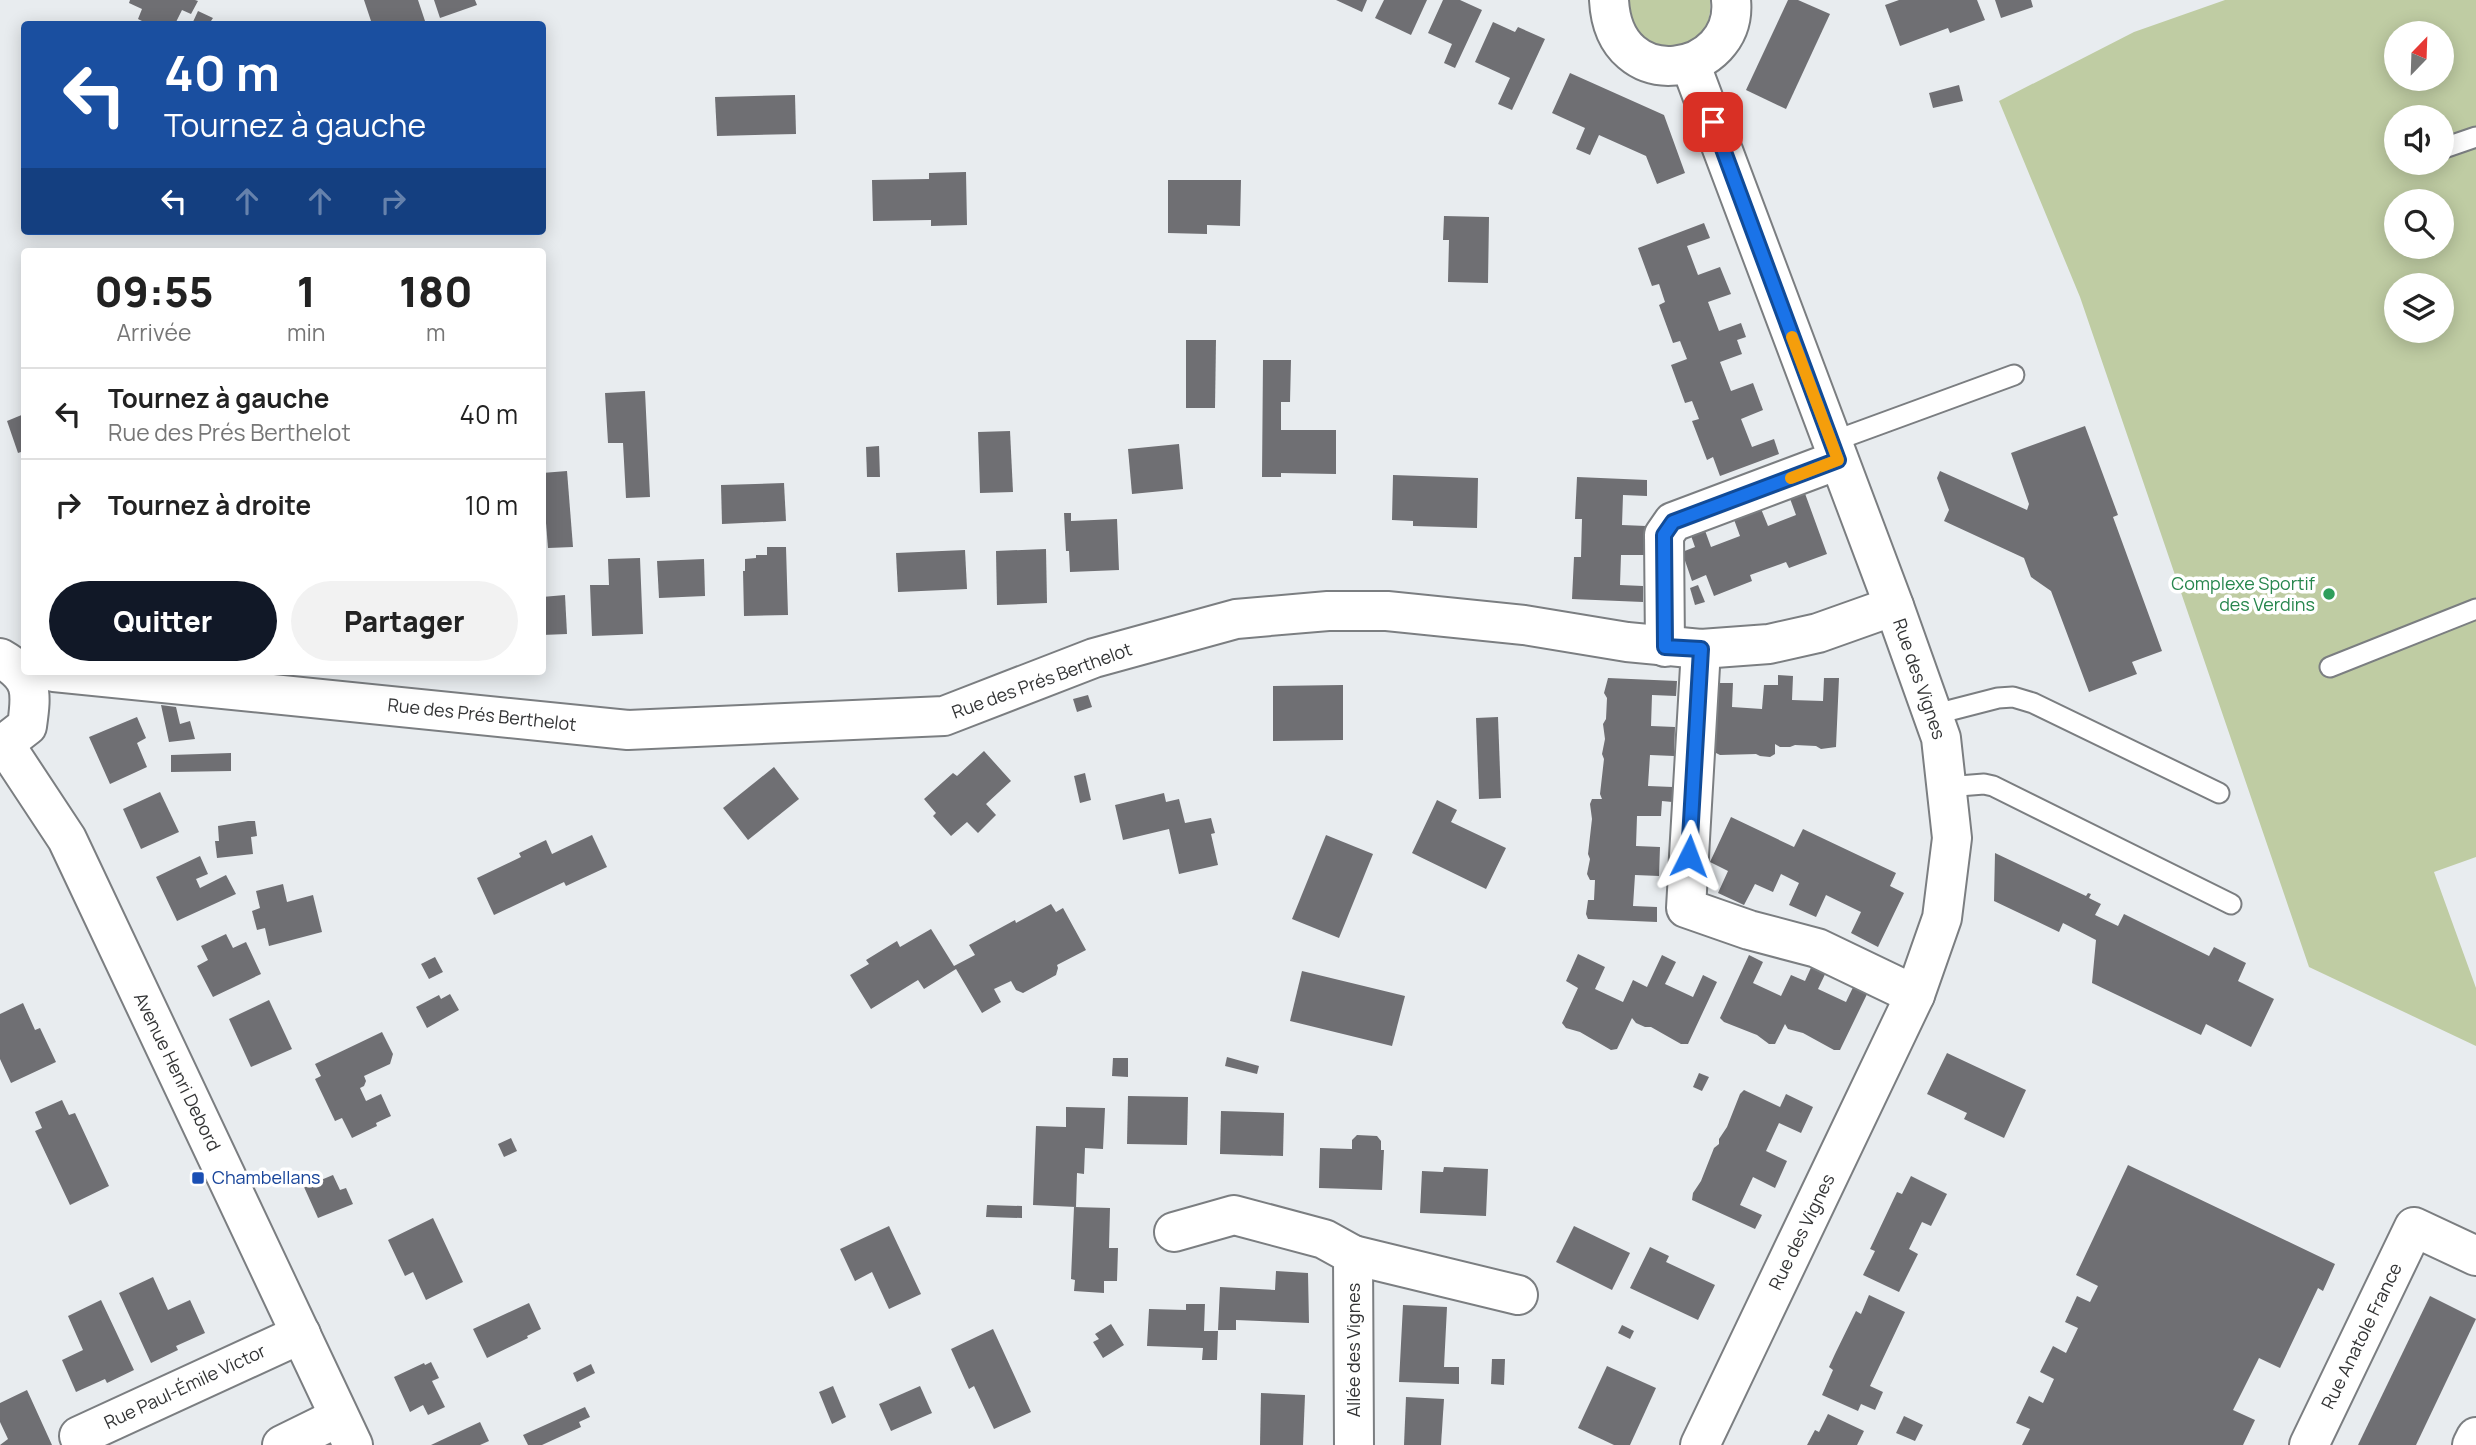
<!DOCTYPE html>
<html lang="fr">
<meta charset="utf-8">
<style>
:root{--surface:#fff;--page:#f2f2f2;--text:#222;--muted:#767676;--line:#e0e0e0;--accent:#111827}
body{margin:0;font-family:Manrope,sans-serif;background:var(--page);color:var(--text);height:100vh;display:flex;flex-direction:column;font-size:26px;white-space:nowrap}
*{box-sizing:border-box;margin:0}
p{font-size:23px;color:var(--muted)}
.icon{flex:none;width:38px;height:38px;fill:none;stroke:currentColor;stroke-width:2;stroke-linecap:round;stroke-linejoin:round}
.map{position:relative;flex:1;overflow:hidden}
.panel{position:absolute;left:21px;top:248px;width:525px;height:427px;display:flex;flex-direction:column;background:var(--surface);border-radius:7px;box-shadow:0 4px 18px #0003}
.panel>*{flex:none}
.guide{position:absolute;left:21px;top:21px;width:525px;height:214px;border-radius:7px;box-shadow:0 4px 18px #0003;background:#1a4fa0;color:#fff;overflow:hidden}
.needle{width:46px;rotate:23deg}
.tools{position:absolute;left:2384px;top:21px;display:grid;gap:14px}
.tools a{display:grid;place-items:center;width:70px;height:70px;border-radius:50%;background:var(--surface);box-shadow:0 4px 18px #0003;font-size:35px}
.pin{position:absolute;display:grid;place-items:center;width:60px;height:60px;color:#fff;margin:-30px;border-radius:14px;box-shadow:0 4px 10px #0006}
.me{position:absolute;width:77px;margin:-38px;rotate:3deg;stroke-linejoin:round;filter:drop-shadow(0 0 5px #0008)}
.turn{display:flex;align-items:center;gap:24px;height:147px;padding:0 28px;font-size:32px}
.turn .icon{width:91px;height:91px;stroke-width:2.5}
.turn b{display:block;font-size:49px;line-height:60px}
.lanes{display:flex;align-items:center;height:66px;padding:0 28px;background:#0003;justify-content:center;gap:35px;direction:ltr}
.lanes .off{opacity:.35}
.eta{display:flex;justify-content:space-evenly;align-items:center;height:119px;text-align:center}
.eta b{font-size:42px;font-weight:800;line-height:49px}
.cta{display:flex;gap:14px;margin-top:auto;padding:14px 28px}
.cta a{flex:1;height:80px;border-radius:42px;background:var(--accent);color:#fff;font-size:28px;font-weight:800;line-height:80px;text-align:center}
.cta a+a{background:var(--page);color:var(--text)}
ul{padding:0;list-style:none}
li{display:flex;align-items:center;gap:21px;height:91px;padding:0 28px;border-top:2px solid var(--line)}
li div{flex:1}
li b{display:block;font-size:26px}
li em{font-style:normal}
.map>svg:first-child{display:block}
.green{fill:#bfcca3;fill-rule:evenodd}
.building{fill:#6f6f73}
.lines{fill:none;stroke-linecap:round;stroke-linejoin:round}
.lane-casing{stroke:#7b7e81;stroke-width:23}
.street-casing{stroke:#7b7e81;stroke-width:42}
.secondary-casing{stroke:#7b7e81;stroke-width:42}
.lane{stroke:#fff;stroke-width:19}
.street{stroke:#fff;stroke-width:38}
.secondary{stroke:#fff;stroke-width:38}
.route-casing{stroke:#114b97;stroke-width:18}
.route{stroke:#1a73e8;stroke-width:12}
.slow{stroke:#f59e0b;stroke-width:12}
.leisure-dot{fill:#2e9e5b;stroke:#fff;stroke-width:2.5}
.transit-dot{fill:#1a4fb4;stroke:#fff;stroke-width:2.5}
.labels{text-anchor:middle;stroke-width:7;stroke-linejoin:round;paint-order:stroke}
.leisure-label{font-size:18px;fill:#27864d;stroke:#fff;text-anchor:end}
.street-label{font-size:18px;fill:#333435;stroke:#fff}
.transit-label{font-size:18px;fill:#164399;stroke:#fff;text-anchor:start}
</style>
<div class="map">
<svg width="2476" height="1445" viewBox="0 0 2476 1445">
<rect width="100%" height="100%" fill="#e8ecef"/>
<g class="green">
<path d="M1630,0H1710C1716,66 1623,62 1630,0Z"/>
<path d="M2225,0H2476V857L2434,872L2476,988V1046L2309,967L2080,297L1999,101L2134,32ZM2396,33H2441V79H2396ZM2396,117H2441V163H2396ZM2396,201H2441V247H2396ZM2396,285H2441V331H2396Z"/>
</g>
<g class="building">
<polygon points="130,0 195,0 198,1 191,14 182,10 175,24 148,24 138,19 142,9 129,3"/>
<polygon points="364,0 418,0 426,24 372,24"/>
<polygon points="434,0 475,0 477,5 440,18"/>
<polygon points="1336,0 1367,0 1362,12"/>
<polygon points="1384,0 1427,0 1411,35 1375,18"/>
<polygon points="1443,0 1460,0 1482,10 1455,68 1444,63 1452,44 1428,33"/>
<polygon points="1788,0 1798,0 1830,14 1786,109 1746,90"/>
<polygon points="1899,0 1977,0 1985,20 1950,33 1948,28 1900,46 1885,5"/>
<polygon points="1995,0 2031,0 2033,7 2001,18"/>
<polygon points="198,11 213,18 211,21 218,24 192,24"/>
<polygon points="1493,22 1515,32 1518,27 1545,39 1512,110 1498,104 1510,78 1475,62"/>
<polygon points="1570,73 1664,115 1685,173 1657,184 1646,156 1599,135 1590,155 1576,149 1585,128 1552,113"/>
<polygon points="1959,85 1963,101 1933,108 1929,93"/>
<polygon points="795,95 796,134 717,136 715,97"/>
<polygon points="966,172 967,225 931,226 931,220 873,221 872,180 929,179 929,173"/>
<polygon points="1168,180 1241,180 1240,226 1207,225 1207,234 1168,233"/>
<polygon points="1444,216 1489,217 1488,283 1448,282 1449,240 1443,240"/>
<polygon points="1704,223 1710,238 1687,246 1698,275 1720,267 1731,294 1708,302 1719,331 1741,323 1746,337 1737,340 1742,354 1720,362 1731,391 1753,383 1763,410 1741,419 1752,447 1774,439 1779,454 1720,476 1713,457 1707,460 1692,421 1699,419 1692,401 1685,403 1671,365 1687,359 1680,341 1673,343 1659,305 1665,302 1659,284 1652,286 1638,248"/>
<polygon points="1186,340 1216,340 1215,408 1186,408"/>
<polygon points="1263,360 1291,360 1290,402 1281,402 1281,430 1336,430 1336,474 1281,473 1281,477 1262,477"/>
<polygon points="645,391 650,497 626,498 623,443 608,443 605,393"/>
<polygon points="24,414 24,451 18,453 7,421"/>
<polygon points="2085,426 2118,515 2113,517 2162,651 2132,662 2137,674 2089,692 2051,591 2031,577 2024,558 1944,521 1949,510 1937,478 1940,471 2027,510 2029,504 2011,453"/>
<polygon points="1010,431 1013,492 980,493 978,432"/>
<polygon points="1179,444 1183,489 1132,494 1128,449"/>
<polygon points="879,446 880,477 867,477 866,447"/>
<polygon points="567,471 573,547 548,548 542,473"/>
<polygon points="1393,475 1478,478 1477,528 1413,526 1413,521 1392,520"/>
<polygon points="1577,477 1647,480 1647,496 1623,495 1622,525 1646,526 1644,555 1621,555 1620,585 1643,586 1643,602 1572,599 1574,557 1581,557 1582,519 1575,519"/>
<polygon points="784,483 786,521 722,524 721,485"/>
<polygon points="1803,488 1827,554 1789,568 1786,562 1750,575 1752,581 1714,596 1706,575 1692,581 1682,552 1695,547 1689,530 1703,525 1711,547 1740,536 1732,514 1759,504 1768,526 1796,515 1788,493"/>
<polygon points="1064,513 1071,513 1071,521 1117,519 1119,570 1070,572 1069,551 1066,551"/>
<polygon points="767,547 786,547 788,615 744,616 743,571 745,571 745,559 756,558 756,555 767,555"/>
<polygon points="1046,549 1047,603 997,605 996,551"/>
<polygon points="965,550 967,589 898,592 896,553"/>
<polygon points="640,558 643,634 592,636 590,585 609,585 608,559"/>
<polygon points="704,559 705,596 659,598 657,561"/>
<polygon points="1698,585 1705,602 1695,605 1690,588"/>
<polygon points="565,595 567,634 542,635 542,597"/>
<polygon points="1778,675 1793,676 1792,700 1823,701 1824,678 1839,678 1836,747 1821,749 1816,746 1795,745 1790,747 1780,747 1775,744 1775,754 1770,757 1760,756 1756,754 1720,755 1714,752 1717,683 1733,683 1732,707 1762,709 1764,685 1778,685"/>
<polygon points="1608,678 1677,681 1676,696 1652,695 1651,726 1675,727 1674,756 1650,755 1648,786 1673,787 1672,802 1662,801 1661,816 1637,816 1636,846 1660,847 1659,876 1635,875 1633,906 1657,907 1657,922 1588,919 1586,914 1588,900 1594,900 1595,880 1590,880 1587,874 1590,859 1588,854 1592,819 1590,804 1592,799 1602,799 1600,794 1604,759 1602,754 1605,739 1603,724 1606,719 1607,698 1604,693"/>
<polygon points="1343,685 1343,740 1273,741 1273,686"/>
<polygon points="1088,695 1092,707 1077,712 1073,699"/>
<polygon points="161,705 176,707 180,724 190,721 195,739 169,742"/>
<polygon points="137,717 146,738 137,743 147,767 110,784 89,737"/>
<polygon points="1498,717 1501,798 1479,799 1476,718"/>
<polygon points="984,751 1011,781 986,804 996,815 978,833 967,822 951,836 933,816 936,813 924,799 953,773 957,776"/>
<polygon points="231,753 231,771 171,772 171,755"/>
<polygon points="774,767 799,799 748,840 723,808"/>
<polygon points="1085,773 1091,800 1080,803 1074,776"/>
<polygon points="160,792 179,832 141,849 123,809"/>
<polygon points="1164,793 1166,802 1179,799 1185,823 1211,818 1215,833 1211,834 1218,865 1179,874 1169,829 1123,840 1115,805"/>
<polygon points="1437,800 1457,810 1451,822 1506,848 1486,889 1412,853"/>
<polygon points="1731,817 1794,847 1803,829 1896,873 1890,886 1904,893 1878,947 1851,933 1861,912 1826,895 1816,917 1789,905 1799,883 1781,874 1773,892 1755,884 1744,905 1718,893 1728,871 1710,862"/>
<polygon points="248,821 255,821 257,836 251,837 253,854 217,858 215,841 219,841 218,826"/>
<polygon points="592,835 607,867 566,886 564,882 494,915 477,878 521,857 519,853 546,840 552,854"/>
<polygon points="1326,835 1373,854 1339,938 1292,919"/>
<polygon points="1995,853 2086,896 2088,893 2091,894 2089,898 2101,904 2095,915 2118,926 2124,914 2209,956 2214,947 2246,963 2238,981 2274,999 2251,1047 2206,1024 2201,1035 2092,983 2096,940 2063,923 2059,932 1994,901"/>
<polygon points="200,856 208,874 196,879 200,888 226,875 236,894 177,921 156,877"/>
<polygon points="283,884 287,902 313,895 322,932 269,946 265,928 257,930 252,911 260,908 256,891"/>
<polygon points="1051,904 1056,912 1063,908 1086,950 1057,965 1058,968 1056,975 1023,993 1016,990 1011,981 994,989 1001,1002 982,1013 956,969 924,989 918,980 871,1009 850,975 869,964 866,960 897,941 900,947 931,929 954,966 975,955 969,945 1015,920 1016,923"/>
<polygon points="226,934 233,948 246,942 261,974 213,997 197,966 208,960 201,946"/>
<polygon points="1578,954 1605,967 1595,989 1623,1002 1633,980 1647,987 1662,955 1676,962 1665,984 1693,997 1703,975 1717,982 1688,1044 1681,1044 1651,1027 1645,1027 1636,1023 1632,1018 1617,1049 1611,1050 1580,1032 1566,1028 1562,1023 1578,988 1566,981"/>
<polygon points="1749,955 1763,962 1753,983 1781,996 1791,975 1805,981 1814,961 1828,968 1818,989 1846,1002 1856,981 1870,988 1840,1050 1834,1050 1803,1033 1788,1029 1785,1024 1775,1044 1769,1044 1757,1035 1724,1022 1720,1018"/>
<polygon points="435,957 443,972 429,979 421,964"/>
<polygon points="1302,971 1405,996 1392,1046 1290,1021"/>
<polygon points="450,994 459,1010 427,1028 416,1007 439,995 441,999"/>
<polygon points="269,1000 292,1049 251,1067 229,1019"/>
<polygon points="23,1003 35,1030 40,1028 56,1062 11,1083 0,1059 0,1014"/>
<polygon points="382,1032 393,1054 390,1064 364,1076 366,1081 364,1086 360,1088 366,1101 381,1094 391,1116 376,1123 377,1126 352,1138 342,1118 335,1121 315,1079 321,1076 315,1064"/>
<polygon points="1947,1053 2026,1090 2004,1138 1964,1119 1967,1113 1927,1094"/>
<polygon points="1227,1057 1259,1066 1257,1074 1225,1066"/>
<polygon points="1113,1058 1128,1058 1128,1077 1112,1076"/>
<polygon points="1699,1073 1709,1077 1702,1091 1693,1087"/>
<polygon points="1744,1090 1780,1107 1786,1094 1813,1107 1801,1133 1779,1123 1766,1151 1787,1161 1775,1188 1753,1177 1740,1205 1762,1215 1755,1229 1692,1200 1693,1193 1701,1181 1714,1148 1719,1144 1719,1139 1727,1127 1740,1094"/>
<polygon points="1128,1096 1188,1097 1187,1145 1127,1144"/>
<polygon points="62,1100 69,1115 75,1113 109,1186 70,1205 35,1131 42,1128 35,1112"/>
<polygon points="1066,1107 1105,1108 1103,1149 1085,1148 1084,1174 1077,1173 1076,1207 1033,1205 1036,1126 1066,1127"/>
<polygon points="1221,1111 1284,1113 1283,1156 1220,1154"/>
<polygon points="1357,1135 1377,1136 1381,1141 1381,1150 1384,1150 1382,1190 1319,1188 1320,1148 1352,1149 1352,1140"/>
<polygon points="511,1138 517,1151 504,1157 498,1144"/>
<polygon points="2128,1165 2335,1264 2323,1291 2318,1288 2280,1368 2259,1358 2233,1410 2255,1420 2243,1445 2022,1445 2030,1429 2016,1423 2029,1396 2043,1403 2054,1379 2040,1372 2053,1346 2066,1353 2078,1328 2065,1322 2077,1296 2090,1302 2098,1286 2076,1275"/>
<polygon points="1444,1167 1488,1169 1486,1216 1420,1213 1422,1171 1443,1172"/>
<polygon points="333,1175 340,1190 346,1188 353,1204 318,1218 304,1187"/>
<polygon points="1911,1176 1947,1194 1931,1226 1922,1222 1909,1249 1918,1254 1899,1292 1863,1275 1875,1251 1870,1249 1897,1192 1902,1194"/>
<polygon points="987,1205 1022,1206 1022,1218 986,1217"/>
<polygon points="1074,1207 1110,1208 1109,1248 1118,1248 1117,1281 1104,1281 1104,1293 1074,1291 1075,1280 1071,1279"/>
<polygon points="433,1218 463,1282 426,1300 413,1272 405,1276 388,1240"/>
<polygon points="889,1226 921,1294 889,1309 872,1272 855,1281 840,1249"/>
<polygon points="1574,1226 1630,1253 1612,1290 1556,1262"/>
<polygon points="1650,1247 1669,1256 1666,1262 1715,1285 1698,1320 1630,1288"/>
<polygon points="1276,1271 1308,1273 1309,1323 1236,1320 1236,1330 1218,1330 1220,1287 1275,1290"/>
<polygon points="153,1277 168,1310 190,1300 205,1333 176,1346 178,1350 151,1363 119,1293"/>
<polygon points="1869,1295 1905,1312 1870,1386 1883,1392 1875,1410 1861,1404 1858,1411 1822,1395 1833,1370 1829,1367 1835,1354 1856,1311 1861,1314"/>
<polygon points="2430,1296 2476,1319 2416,1445 2358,1445"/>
<polygon points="101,1300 134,1370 107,1383 105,1379 76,1392 62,1360 83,1350 68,1316"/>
<polygon points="529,1303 541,1329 527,1336 528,1338 487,1358 473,1329"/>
<polygon points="1186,1304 1205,1304 1204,1331 1218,1331 1217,1360 1202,1360 1203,1348 1147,1346 1149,1309 1186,1310"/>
<polygon points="1403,1305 1447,1307 1444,1367 1459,1367 1459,1384 1399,1382"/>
<polygon points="1111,1324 1124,1345 1103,1358 1093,1342 1099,1339 1095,1334"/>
<polygon points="1622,1325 1634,1331 1630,1339 1618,1333"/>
<polygon points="993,1329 1031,1412 994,1429 974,1386 969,1389 951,1349"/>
<polygon points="1492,1359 1505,1359 1504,1385 1491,1384"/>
<polygon points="431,1362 439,1378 432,1381 445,1407 428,1415 423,1405 410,1412 394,1377 424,1363 425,1365"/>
<polygon points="591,1364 595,1373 577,1382 573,1373"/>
<polygon points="1607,1366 1656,1388 1630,1445 1614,1445 1578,1428"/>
<polygon points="833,1386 846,1417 832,1424 819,1392"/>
<polygon points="920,1386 932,1413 891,1431 879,1404"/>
<polygon points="27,1390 52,1445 0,1445 8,1439 0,1422 0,1403"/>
<polygon points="1261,1393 1305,1395 1303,1445 1260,1445"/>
<polygon points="1406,1397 1444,1399 1441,1445 1404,1445"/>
<polygon points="585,1407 590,1417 579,1422 581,1427 542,1445 528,1445 523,1435"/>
<polygon points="1828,1414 1864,1431 1857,1445 1807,1445 1815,1430 1819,1432"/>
<polygon points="1904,1416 1923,1425 1915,1441 1896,1433"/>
<polygon points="480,1422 489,1441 480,1445 431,1445"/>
</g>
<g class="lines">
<g class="lane-casing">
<g id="lane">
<polyline points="2441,149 2476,137"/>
<polyline points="1831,442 2014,375"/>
<polyline points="2330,667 2476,609"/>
<polyline points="1932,715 1998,698 2013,697 2033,703 2219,793"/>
<polyline points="1946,787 1984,784 1993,786 2231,904"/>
</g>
</g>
<g class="street-casing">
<g id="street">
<path d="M1609,0C1614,99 1739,76 1731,0"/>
<polyline points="1690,63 1894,606 1941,738 1952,838 1942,918 1915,995 1700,1445"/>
<polyline points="1665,647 1664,535 1673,522 1838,460"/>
<polyline points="1701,649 1686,908 1749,930 1817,948 1915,995"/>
<polyline points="54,672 628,730 944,716 1094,658 1236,619 1328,611 1387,611 1524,625 1627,642 1701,649 1769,644 1818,633 1894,606"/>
<polyline points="1174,1232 1234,1215 1324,1239 1353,1255 1354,1445"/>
<polyline points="1353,1255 1518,1295"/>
<polyline points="83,1445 79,1436 301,1334"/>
<polyline points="282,1445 339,1417"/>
<polyline points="2309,1445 2414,1227 2476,1256"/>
<polyline points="2472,1445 2476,1437"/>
</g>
</g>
<g class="secondary-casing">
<g id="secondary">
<path d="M0,658C33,677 32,691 27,726L0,747"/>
<polyline points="5,745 67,839 353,1445"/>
</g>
</g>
<use href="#lane" class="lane"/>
<use href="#street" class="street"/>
<use href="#secondary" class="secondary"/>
</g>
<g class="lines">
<g class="route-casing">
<polyline id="route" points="1689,856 1701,649 1665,647 1664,535 1673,522 1838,460 1713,122"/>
</g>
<use href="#route" class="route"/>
<polyline class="slow" points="1791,478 1838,460 1792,337"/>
</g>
<circle class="leisure-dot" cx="2329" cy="594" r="7"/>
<rect class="transit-dot" x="191" y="1171" width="14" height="14" rx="3.5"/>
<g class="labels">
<g class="leisure-label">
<text x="2315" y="590">Complexe Sportif<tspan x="2315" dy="21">des Verdins</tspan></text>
</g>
<g class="street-label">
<text transform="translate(1919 679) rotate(71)" y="6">Rue des Vignes</text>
<text transform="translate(1042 681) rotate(-20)" y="6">Rue des Prés Berthelot</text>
<text transform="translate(482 715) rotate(6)" y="6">Rue des Prés Berthelot</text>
<text transform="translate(177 1072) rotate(64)" y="6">Avenue Henri Debord</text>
<text transform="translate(1802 1232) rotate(-64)" y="6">Rue des Vignes</text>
<text transform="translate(2362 1336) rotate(-64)" y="6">Rue Anatole France</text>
<text transform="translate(1354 1350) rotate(-90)" y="6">Allée des Vignes</text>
<text transform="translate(185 1387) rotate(-25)" y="6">Rue Paul-Émile Victor</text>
</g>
<g class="transit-label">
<text x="212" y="1184">Chambellans</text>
</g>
</g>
</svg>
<div class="tools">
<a><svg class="needle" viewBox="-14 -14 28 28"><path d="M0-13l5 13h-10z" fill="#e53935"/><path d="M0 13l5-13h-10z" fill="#767676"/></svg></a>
<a><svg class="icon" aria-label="sound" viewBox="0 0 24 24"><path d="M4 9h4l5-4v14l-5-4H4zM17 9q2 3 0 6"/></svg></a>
<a><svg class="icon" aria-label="search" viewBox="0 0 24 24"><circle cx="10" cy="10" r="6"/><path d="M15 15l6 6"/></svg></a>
<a><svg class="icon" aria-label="layers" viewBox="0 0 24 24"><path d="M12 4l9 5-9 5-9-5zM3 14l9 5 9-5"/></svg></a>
</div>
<div class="pin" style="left:1713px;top:122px;background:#d93025"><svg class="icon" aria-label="arrive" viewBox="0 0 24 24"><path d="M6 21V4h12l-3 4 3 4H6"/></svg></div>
<svg class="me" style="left:1689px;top:856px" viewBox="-20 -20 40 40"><path d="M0-17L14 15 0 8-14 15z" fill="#1a73e8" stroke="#fff" stroke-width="4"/></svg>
<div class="guide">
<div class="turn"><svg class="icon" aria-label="left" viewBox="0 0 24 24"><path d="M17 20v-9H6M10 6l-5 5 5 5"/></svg><div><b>40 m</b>Tournez à gauche</div></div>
<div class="lanes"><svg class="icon" aria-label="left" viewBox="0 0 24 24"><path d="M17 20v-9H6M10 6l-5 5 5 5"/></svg><svg class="icon off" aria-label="ahead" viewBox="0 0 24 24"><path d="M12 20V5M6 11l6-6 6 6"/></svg><svg class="icon off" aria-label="ahead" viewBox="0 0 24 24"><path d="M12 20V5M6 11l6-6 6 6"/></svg><svg class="icon off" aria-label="right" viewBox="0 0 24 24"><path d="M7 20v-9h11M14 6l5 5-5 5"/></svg></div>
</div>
<section class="panel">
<div class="eta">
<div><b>09:55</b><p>Arrivée</p></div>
<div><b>1</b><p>min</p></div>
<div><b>180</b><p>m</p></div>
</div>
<ul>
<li><svg class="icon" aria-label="left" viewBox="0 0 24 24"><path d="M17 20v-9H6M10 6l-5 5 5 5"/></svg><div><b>Tournez à gauche</b><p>Rue des Prés Berthelot</p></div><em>40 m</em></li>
<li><svg class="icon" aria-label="right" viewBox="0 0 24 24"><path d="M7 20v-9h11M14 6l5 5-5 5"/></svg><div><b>Tournez à droite</b></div><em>10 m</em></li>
</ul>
<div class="cta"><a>Quitter</a><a>Partager</a></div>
</section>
</div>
